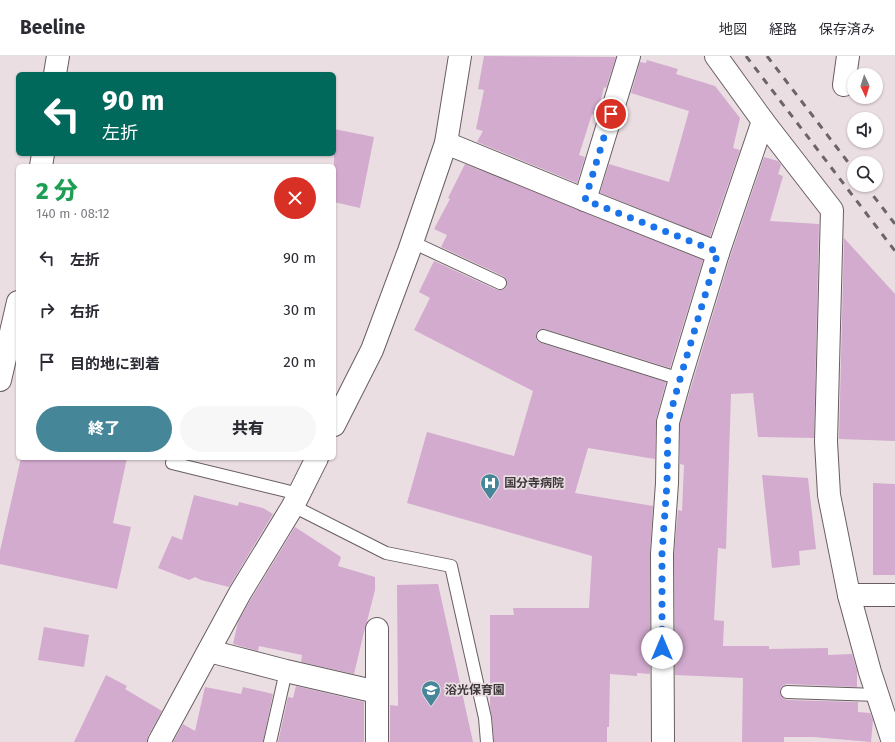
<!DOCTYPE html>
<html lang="ja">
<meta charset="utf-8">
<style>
:root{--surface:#fff;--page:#f7f7f7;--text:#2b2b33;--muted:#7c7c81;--line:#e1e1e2;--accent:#458698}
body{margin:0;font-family:"Fira Sans","Noto Sans JP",sans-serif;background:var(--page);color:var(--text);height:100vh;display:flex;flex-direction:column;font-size:15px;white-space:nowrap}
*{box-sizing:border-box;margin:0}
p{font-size:13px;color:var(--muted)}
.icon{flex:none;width:22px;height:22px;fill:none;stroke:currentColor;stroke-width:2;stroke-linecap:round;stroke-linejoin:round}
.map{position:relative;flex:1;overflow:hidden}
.details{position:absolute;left:16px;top:108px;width:320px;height:296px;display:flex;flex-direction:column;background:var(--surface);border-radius:6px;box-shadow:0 1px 3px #0004}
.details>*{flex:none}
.banner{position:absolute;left:16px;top:16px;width:320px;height:84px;border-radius:6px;box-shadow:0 1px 3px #0004;background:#00695c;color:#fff;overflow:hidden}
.needle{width:26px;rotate:176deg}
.buttons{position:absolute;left:847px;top:12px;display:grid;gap:8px}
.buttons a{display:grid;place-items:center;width:36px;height:36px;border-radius:50%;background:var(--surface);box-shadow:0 1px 3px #0004;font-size:20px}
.pin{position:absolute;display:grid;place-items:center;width:34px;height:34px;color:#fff;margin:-17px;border:2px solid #fff;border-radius:50%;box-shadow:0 1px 4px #0007}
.me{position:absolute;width:44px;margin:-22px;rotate:0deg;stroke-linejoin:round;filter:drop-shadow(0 0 3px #0008)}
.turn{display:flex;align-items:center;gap:14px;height:84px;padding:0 20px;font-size:18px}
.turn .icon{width:52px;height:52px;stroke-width:2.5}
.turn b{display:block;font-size:28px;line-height:34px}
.round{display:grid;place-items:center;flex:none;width:42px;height:42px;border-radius:21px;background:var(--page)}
.overview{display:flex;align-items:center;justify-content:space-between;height:68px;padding:0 20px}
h1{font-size:24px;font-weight:800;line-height:30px;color:#1e9e55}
.cta{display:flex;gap:8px;margin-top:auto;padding:8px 20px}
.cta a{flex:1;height:46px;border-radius:24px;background:var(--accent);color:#fff;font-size:16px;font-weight:800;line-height:46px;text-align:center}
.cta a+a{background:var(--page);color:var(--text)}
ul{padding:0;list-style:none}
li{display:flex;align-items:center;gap:12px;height:52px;padding:0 20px}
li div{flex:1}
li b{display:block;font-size:15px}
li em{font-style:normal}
header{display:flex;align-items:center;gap:24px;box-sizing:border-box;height:56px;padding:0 20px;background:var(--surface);border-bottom:1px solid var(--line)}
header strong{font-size:19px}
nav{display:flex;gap:22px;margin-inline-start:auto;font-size:14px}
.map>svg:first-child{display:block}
.building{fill:#d2abce}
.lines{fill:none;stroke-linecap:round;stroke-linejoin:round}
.lane-casing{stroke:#685e61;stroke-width:14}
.street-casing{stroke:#685e61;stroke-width:24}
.lane{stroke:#fff;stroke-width:12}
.street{stroke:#fff;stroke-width:22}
.rail{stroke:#6c6568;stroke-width:3;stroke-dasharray:7 7;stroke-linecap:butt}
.route{stroke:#1a73e8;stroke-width:7;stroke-dasharray:0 12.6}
.labels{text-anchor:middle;stroke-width:3.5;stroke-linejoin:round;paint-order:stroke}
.poi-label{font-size:12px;font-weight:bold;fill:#3c3739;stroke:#ebdee2;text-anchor:start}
</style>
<header>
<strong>Beeline</strong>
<nav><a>地図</a><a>経路</a><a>保存済み</a></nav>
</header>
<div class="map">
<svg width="895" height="686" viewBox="0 0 895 686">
<rect width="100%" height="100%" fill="#ebdee2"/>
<g class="building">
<polygon points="484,0 616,1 606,32 604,31 597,60 592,58 579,99 585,101 577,127 477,86 483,75 476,73 484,34 478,33"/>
<polygon points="647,4 678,13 676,18 715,30 740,62 733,92 740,94 710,181 600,137 609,108 669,126 689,55 631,37 640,6 646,7"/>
<polygon points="334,73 374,81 360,152 334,146"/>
<polygon points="764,101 778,105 781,109 778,118 783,120 770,165 819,168 814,382 758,381 753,337 731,338 726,493 718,492 714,564 724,565 723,590 769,590 769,593 828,592 828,599 852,598 857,615 857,631 787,628 784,629 781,632 780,636 781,640 783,642 787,644 858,646 858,656 870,657 873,664 871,686 813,681 784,681 784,686 742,686 743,622 675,619 674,498 678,454 682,455 684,409 680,408 680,368 730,201"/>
<polygon points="465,108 703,204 670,312 545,273 542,273 538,274 536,278 536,282 537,285 541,287 666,326 656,363 655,403 588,392 575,437 653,450 650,498 650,618 637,617 637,620 610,618 609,671 607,671 607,686 494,686 492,661 490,652 490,559 514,559 513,552 589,552 592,500 407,447 427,376 514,400 533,335 414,274 430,242 419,236 434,205 497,234 500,234 504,233 507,230 507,226 506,223 503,220 441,191 447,179 434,173 450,143 448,142"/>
<polygon points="844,182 895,238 895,385 839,383"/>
<polygon points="21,402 127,402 113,467 131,471 117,533 0,508 0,495"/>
<polygon points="762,419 808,422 816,493 799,495 800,509 772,512"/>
<polygon points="873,427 895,428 895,519 873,519"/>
<polygon points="194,439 238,450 239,446 263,452 273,458 229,531 201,524 195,521 189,524 158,512 172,480 182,484"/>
<polygon points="295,471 341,501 338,510 375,521 375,534 365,573 364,576 354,618 301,606 302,599 259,590 258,595 233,588 238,566 251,543"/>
<polygon points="438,528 473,686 390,686 390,649 398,650 397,529"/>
<polygon points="44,571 89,579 84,611 38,604"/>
<polygon points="106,619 127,630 125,633 162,655 148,680 147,686 74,686"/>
<polygon points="296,630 364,646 364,686 278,686 288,641 293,642"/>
<polygon points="205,631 241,638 243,631 273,638 263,686 173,686 183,668 195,675"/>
</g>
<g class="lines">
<g class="lane-casing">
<g id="lane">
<polyline points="412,186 500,227"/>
<polyline points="543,280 680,323"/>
<polyline points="172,407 299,438"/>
<polyline points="293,450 386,497 451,510 485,662 487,686"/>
<polyline points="787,636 878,639"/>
<polyline points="270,686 286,615"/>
</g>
</g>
<g class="street-casing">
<g id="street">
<polyline points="716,0 763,65 832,154 826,386 829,439 849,539 870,616 893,686"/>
<polyline points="55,18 58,0"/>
<polyline points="844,29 848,0"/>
<polyline points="446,87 590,146 718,197 680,323 668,366 667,427 662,498 663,686"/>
<polyline points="41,110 43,98"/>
<polyline points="585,144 629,0"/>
<polyline points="718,197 763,65"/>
<polyline points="0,324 18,246"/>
<polyline points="334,369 372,294 409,195 446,87 460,0"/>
<polyline points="849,539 895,539"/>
<polyline points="209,595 286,615 377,636"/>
<polyline points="159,686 240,537 293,450 317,402"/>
<polyline points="377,686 377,573"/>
</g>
</g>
<use href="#lane" class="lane"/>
<use href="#street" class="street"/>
<g class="rail">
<polyline points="746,0 895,195"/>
<polyline points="767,0 854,114"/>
<polyline points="865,129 895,168"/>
</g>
</g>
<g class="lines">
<polyline class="route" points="611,58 585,144 718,196 680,323 668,366 667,427 662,498 662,592"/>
</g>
<defs>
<g id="hospital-pin" transform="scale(1)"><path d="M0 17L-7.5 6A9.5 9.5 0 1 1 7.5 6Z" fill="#458698" stroke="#ebdee2"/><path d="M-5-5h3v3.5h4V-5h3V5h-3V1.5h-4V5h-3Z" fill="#fff"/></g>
<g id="school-pin" transform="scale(1)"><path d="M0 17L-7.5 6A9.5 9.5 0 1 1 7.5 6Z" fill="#458698" stroke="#ebdee2"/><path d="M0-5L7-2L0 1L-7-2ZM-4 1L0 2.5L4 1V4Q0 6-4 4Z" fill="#fff"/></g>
</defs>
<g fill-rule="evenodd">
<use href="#hospital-pin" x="490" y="427"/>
<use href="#school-pin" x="431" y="634"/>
</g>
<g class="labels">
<g class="poi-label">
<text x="504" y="431">国分寺病院</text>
<text x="445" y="638">浴光保育園</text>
</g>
</g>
</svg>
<div class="buttons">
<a><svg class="needle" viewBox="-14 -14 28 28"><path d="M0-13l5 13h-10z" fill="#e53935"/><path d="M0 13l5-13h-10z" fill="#7c7c81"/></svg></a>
<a><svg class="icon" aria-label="sound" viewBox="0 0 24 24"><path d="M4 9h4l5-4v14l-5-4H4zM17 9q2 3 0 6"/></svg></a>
<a><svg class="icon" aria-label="search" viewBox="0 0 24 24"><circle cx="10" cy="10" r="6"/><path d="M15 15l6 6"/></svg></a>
</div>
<div class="pin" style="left:611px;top:58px;background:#d93025"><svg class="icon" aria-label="arrive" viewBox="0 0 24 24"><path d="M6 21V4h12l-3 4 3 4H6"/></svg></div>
<svg class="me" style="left:662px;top:592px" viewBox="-20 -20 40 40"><circle r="19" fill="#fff"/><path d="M0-13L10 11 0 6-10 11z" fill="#1a73e8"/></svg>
<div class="banner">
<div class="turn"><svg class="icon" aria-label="left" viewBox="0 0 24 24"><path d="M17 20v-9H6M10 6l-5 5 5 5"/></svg><div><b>90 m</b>左折</div></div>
</div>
<section class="details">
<div class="overview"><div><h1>2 分</h1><p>140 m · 08:12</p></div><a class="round" style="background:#d93025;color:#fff"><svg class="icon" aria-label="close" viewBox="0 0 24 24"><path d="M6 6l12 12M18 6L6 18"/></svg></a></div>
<ul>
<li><svg class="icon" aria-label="left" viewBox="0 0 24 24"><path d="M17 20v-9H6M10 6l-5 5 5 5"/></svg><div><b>左折</b></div><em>90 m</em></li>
<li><svg class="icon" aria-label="right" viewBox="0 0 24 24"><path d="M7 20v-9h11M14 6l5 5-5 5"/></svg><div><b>右折</b></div><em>30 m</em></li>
<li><svg class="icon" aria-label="arrive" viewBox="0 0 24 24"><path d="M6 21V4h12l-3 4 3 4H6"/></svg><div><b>目的地に到着</b></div><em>20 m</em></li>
</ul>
<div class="cta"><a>終了</a><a>共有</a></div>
</section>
</div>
